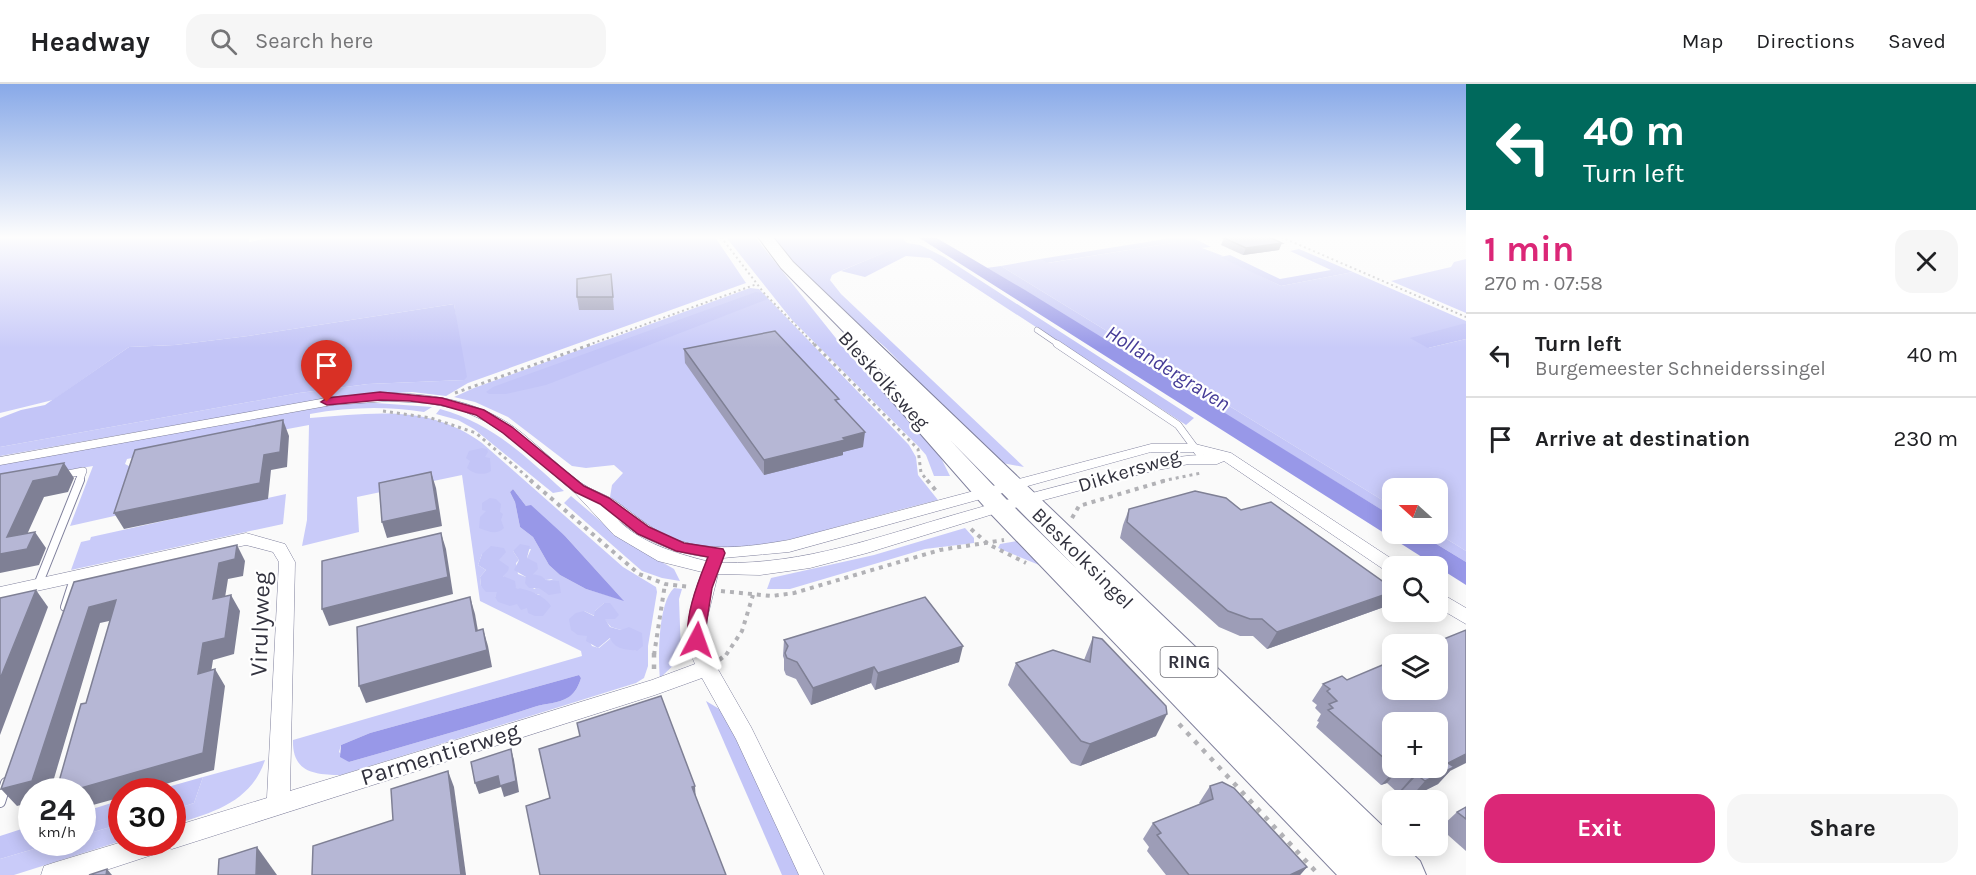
<!DOCTYPE html>
<meta charset="utf-8">
<style>
:root{--surface:#fff;--page:#f6f6f6;--text:#202124;--muted:#757577;--line:#e0e0e0;--accent:#db2777}
body{margin:0;font-family:Karla,sans-serif;background:var(--page);color:var(--text);height:100vh;display:flex;flex-direction:column;font-size:22px;white-space:nowrap}
*{box-sizing:border-box;margin:0}
p{font-size:20px;color:var(--muted)}
.icon{flex:none;width:33px;height:33px;fill:none;stroke:currentColor;stroke-width:2;stroke-linecap:round;stroke-linejoin:round}
.map{position:relative;flex:1;overflow:hidden}
.details{display:flex;flex-direction:column;background:var(--surface);width:510px}
.details>*{flex:none}
.top-card{background:#00695c;color:#fff;overflow:hidden}
.needle{width:39px;rotate:291deg}
.fabs{position:absolute;left:1382px;top:394px;display:grid;gap:12px}
.fabs a{display:grid;place-items:center;width:66px;height:66px;border-radius:12px;background:var(--surface);box-shadow:0 3px 15px #0003;font-size:30px}
.speed{position:absolute;left:18px;top:694px;display:flex;gap:12px;font-size:30px;font-weight:700;text-align:center}
.speed>*{display:grid;place-content:center;width:78px;height:78px;border-radius:50%;background:var(--surface);box-shadow:0 3px 15px #0003;line-height:1}
.speed small{font-size:15px;font-weight:400}
.speed .limit{border:9px solid #d22;background:#fff;color:#111}
.pin{position:absolute;display:grid;place-items:center;width:51px;height:51px;color:#fff;margin:-62px -26px;border-radius:50% 50% 50% 0;rotate:-45deg;box-shadow:0 0 6px #0007}
.pin .icon{rotate:45deg}
.me{position:absolute;width:66px;margin:-33px;rotate:4deg;stroke-linejoin:round;filter:drop-shadow(0 0 4px #0008)}
.turn{display:flex;align-items:center;gap:21px;height:126px;padding:0 18px;font-size:27px}
.turn .icon{width:78px;height:78px;stroke-width:2.5}
.turn b{display:block;font-size:42px;line-height:51px}
.round{display:grid;place-items:center;flex:none;width:63px;height:63px;border-radius:18px;background:var(--page)}
.summary{display:flex;align-items:center;justify-content:space-between;height:102px;padding:0 18px}
h1{font-size:36px;font-weight:700;line-height:45px;color:var(--accent)}
.cta{display:flex;gap:12px;margin-top:auto;padding:12px 18px}
.cta a{flex:1;height:69px;border-radius:18px;background:var(--accent);color:#fff;font-size:24px;font-weight:700;line-height:69px;text-align:center}
.cta a+a{background:var(--page);color:var(--text)}
ul{padding:0;list-style:none}
li{display:flex;align-items:center;gap:18px;height:84px;padding:0 18px;border-top:2px solid var(--line)}
li div{flex:1}
li b{display:block;font-size:22px}
li em{font-style:normal}
header{display:flex;align-items:center;gap:36px;box-sizing:border-box;height:84px;padding:0 30px;background:var(--surface);border-bottom:2px solid var(--line)}
header strong{font-size:28px}
nav{display:flex;gap:33px;margin-inline-start:auto;font-size:21px}
.search{width:420px;height:54px;background:var(--page);display:flex;align-items:center;gap:15px;box-sizing:border-box;padding:0 21px;border-radius:18px;color:var(--muted);font-size:22px}
main{display:flex;flex:1;min-height:0}
.map>svg:first-child{display:block}
.green{fill:#c9cbf9;fill-rule:evenodd}
.forest{fill:#c3c5f7}
.water{fill:#9898e8}
.lines{fill:none;stroke-linecap:round;stroke-linejoin:round}
.lane-far3-casing{stroke:#80819d;stroke-width:6}
.lane-far2-casing{stroke:#80819d;stroke-width:8}
.lane-far1-casing{stroke:#80819d;stroke-width:10}
.lane-casing{stroke:#80819d;stroke-width:12}
.street-casing{stroke:#80819d;stroke-width:1}
.primary-casing{stroke:#80819d;stroke-width:2}
.path-far3{stroke:#b2b2b6;stroke-width:2;stroke-dasharray:2 3;stroke-linecap:butt}
.path-far2{stroke:#b2b2b6;stroke-width:3;stroke-dasharray:3 4;stroke-linecap:butt}
.path-far1{stroke:#b2b2b6;stroke-width:4;stroke-dasharray:4 5;stroke-linecap:butt}
.path{stroke:#b2b2b6;stroke-width:4.5;stroke-dasharray:4.5 7;stroke-linecap:butt}
.lane-far3{stroke:#fff;stroke-width:5}
.lane-far2{stroke:#fff;stroke-width:7}
.lane-far1{stroke:#fff;stroke-width:8}
.lane{stroke:#fff;stroke-width:10}
.street{fill:#fff;fill-rule:evenodd}
.primary{fill:#fff;fill-rule:evenodd}
.wall{fill:#9d9db7;fill-rule:evenodd}
.shaded-wall{fill:#7f8095}
.building{fill:#b6b7d5;stroke:#7f8095;stroke-width:1.5}
.route{fill:#db2777;stroke:#8e194d;stroke-width:1.5}
.labels{text-anchor:middle;stroke-width:4.5;stroke-linejoin:round;paint-order:stroke}
.shield{fill:#fff;stroke:#707078;stroke-width:1.5}
.shield-label{font-size:18px;font-weight:bold;fill:#32323e}
.street-label{font-size:20px;fill:#32323e;stroke:#fff}
.water-label{font-size:21px;font-style:italic;fill:#453b97;stroke:#fff}
.near-street-label{font-size:24px;fill:#32323e;stroke:#fff}
</style>
<header>
<strong>Headway</strong>
<div class="search"><svg class="icon" aria-label="search" viewBox="0 0 24 24"><circle cx="10" cy="10" r="6"/><path d="M15 15l6 6"/></svg>Search here</div>
<nav><a>Map</a><a>Directions</a><a>Saved</a></nav>
</header>
<main>
<div class="map">
<svg width="1466" height="791" viewBox="0 0 1466 791">
<rect width="100%" height="100%" fill="#fafafa"/>
<g class="green">
<polygon points="0,153 249,153 249,158 275,153 715,153 746,199 468,299 446,312 412,308 335,313 0,372 0,363 299,309 368,300 464,296 454,220 248,252 175,261 129,263 53,316 0,329"/>
<polygon points="726,153 755,153 847,268 933,363 942,376 950,392 934,392 926,371 919,363 792,236"/>
<polygon points="771,153 905,153 903,155 907,159 903,161 838,188 832,191 830,196 841,210 1024,383 997,378 886,264 815,202"/>
<polygon points="1184,157 1223,172 1221,172 1281,202 1353,188 1466,237 1466,239 1428,264 1466,255 1466,467 1437,449 1437,405 1392,405 1392,422 1001,182 1040,175 1048,179"/>
<polygon points="1466,175 1466,229 1391,197 1451,183 1454,178"/>
<path d="M750,204L759,205L909,361L916,373L918,391L938,416C905,424 873,433 840,442C755,467 679,484 610,413L612,401L623,389L614,381L586,384L572,382L508,333L475,318L454,313L474,304Z"/>
<path d="M361,318L432,323L424,328C386,322 349,323 310,330V334C371,330 428,319 482,359L623,483L656,503L657,508L648,562V582L644,594L636,599L341,691C314,691 292,688 293,656L582,572L581,567L480,517L462,391L357,413L359,448L302,462L307,436L309,341L127,375L125,380L131,383L132,428L70,442L93,382L0,398V381L333,321ZM513,405L526,422L565,452L623,516L586,505L560,491L549,481L533,453L520,443L515,418L510,408ZM531,465L527,474L532,490L546,496L553,495L534,505L526,493L518,490L516,479L519,476L513,467ZM482,470L499,477L502,491L516,504L540,511L495,513L498,508L481,502L480,493L486,486L478,481ZM604,519H610L604,535L611,543L621,546L637,567L623,563L611,554L599,564L592,562L587,552L584,527L595,532V527ZM579,591L581,594C579,601 575,609 569,613C558,620 545,619 534,623C473,643 411,660 349,678L339,668L341,661L370,649Z"/>
<path d="M440,325C492,339 525,372 564,407L553,409L474,345L458,336L436,330Z"/>
<polygon points="286,410 283,440 71,486 81,458 90,456 91,453"/>
<polygon points="571,412 623,456 674,485 680,497 662,494 642,487 564,419"/>
<polygon points="965,444 974,454 974,459 925,465 790,505 767,505 771,494 874,471"/>
<polygon points="1017,457 1044,483 998,464 1000,460"/>
<path d="M674,504L682,505L679,515L681,569L679,576L660,594C658,573 658,519 674,504Z"/>
<path d="M265,676C251,719 211,729 173,741V726L194,719L203,693Z"/>
<polygon points="121,740 121,757 14,791 0,791 0,775 54,759 82,759 83,751"/>
</g>
<g class="forest">
<polygon points="1178,153 1202,153 1195,155 1211,163 1201,164 1184,157 1047,179 1040,175"/>
<polygon points="907,159 920,161 944,173 1194,334 1186,341 930,174 906,172 865,193 841,187"/>
<polygon points="1299,165 1353,188 1281,202 1220,173 1230,171 1280,195 1331,186 1290,167"/>
<polygon points="1001,182 1392,422 1392,432 986,184"/>
<polygon points="756,208 762,209 768,215 546,301 506,310 489,310 486,308 493,303"/>
<polygon points="454,220 467,293 464,296 368,300 299,309 0,363 0,334 21,326 45,321 129,263 175,261 248,252"/>
<polygon points="1466,239 1466,255 1428,264 1410,254"/>
<path d="M482,364L487,365L488,368L485,373L490,374L491,387C484,392 473,390 467,384L470,377L466,374L469,367Z"/>
<path d="M490,414L496,415L501,420L500,428L503,430L501,436L504,444C496,452 488,447 479,444L480,433L486,427L482,426V419Z"/>
<polygon points="1437,449 1466,467 1466,478 1420,450"/>
<polygon points="520,460 530,462 527,474 537,479 538,485 533,490 541,492 546,496 559,497 561,509 549,511 539,504 529,504 525,499 526,493 514,486 519,476 513,467"/>
<path d="M491,462L504,464L506,468L499,476L509,483L508,487L503,492L515,497L516,504C528,505 544,511 551,522L543,532H535L528,529L527,524L521,526L517,520L510,522L498,518L495,513L497,508H486L481,502L480,493L486,486L478,481L482,470Z"/>
<path d="M604,519H610L619,531L615,535H605L610,543L621,546L629,543L642,549L643,562L637,567C626,565 615,566 610,554L598,564L586,557L587,552L578,551L571,546L569,535L576,529L584,527L594,532L595,527Z"/>
<polygon points="706,617 721,626 806,791 782,791"/>
<polygon points="203,693 194,719 173,726 172,708 150,708"/>
<polygon points="121,716 121,740 83,751 83,728"/>
<polygon points="31,742 32,759 54,759 0,775 0,752"/>
</g>
<g class="water">
<polygon points="918,153 935,153 1025,206 1392,432 1392,450 1420,450 1466,478 1466,501"/>
<polygon points="513,405 526,422 531,421 565,452 624,517 586,505 560,491 549,481 533,453 520,443 515,418 510,408"/>
<path d="M579,591L581,594C579,601 575,609 569,613C558,620 545,619 534,623C473,643 411,660 349,678L340,673L341,661L370,649Z"/>
</g>
<g class="lines">
<g class="lane-far3-casing">
<polyline id="lane-far3" points="1037,246 1059,261"/>
</g>
<g class="lane-far2-casing">
<g id="lane-far2">
<polyline points="1057,260 1178,341 1203,375"/>
<polyline points="63,391 83,387 79,397"/>
</g>
</g>
<g class="lane-far1-casing">
<g id="lane-far1">
<polyline points="38,501 80,396"/>
<polyline points="65,523 75,492"/>
</g>
</g>
<g class="lane-casing">
<polyline id="lane" points="0,718 6,699"/>
</g>
<g class="street-casing">
<g id="street">
<path d="M389,309C437,310 483,318 522,349C542,365 560,384 581,399C591,406 604,410 614,416C636,431 654,449 680,457C715,468 754,462 789,456L1151,360H1195L1231,369L1398,479L1401,483H1392V489L1386,487L1224,377L1217,380H1189L1152,387L1003,427L867,469L810,484L760,491L718,490L707,535L706,555L712,575L751,643L824,791H799L736,655L702,594L655,611L172,765L165,763L163,767L155,770L91,791H41L44,782L53,779L122,758L172,759V743L267,714L279,478L273,468L246,461L0,515V503L246,449L285,460L295,478L290,707L652,596L695,580C681,549 691,518 702,488L658,477L614,451L575,409L512,355L485,337L459,325L427,319L389,317L332,321L0,381V373L332,313ZM1151,368H1195L1204,371C1169,371 1136,383 1102,391C1053,403 1005,416 957,430C877,453 806,480 722,479L723,474L789,468ZM618,436C645,457 674,469 708,473L706,477C675,469 641,459 618,436Z"/>
<polygon points="1437,507 1466,524 1466,540 1437,523"/>
</g>
</g>
<g class="primary-casing">
<path id="primary" d="M758,153H773L793,178L1392,751V762H1404L1420,777L1426,791H1337L990,429L883,307L886,303L897,302L781,184ZM950,356L1076,484L1008,417Z"/>
</g>
<g class="path-far3">
<polyline points="721,153 764,209 815,261"/>
<polyline points="1281,153 1466,233"/>
<polyline points="588,261 757,200"/>
</g>
<g class="path-far2">
<polyline points="814,260 918,365 921,389 928,397"/>
<polyline points="455,309 592,260"/>
<polyline points="383,327 431,334 476,349 532,397"/>
<polyline points="1162,397 1201,389"/>
</g>
<g class="path-far1">
<polyline points="530,396 639,490 665,500 691,503"/>
<polyline points="927,396 938,409"/>
<polyline points="1072,434 1079,422 1167,396"/>
<polyline points="971,445 988,460 1026,479"/>
<polyline points="721,507 772,512 794,509 940,466 1004,456"/>
<polyline points="654,571 665,500"/>
<polyline points="726,571 742,547 753,511"/>
</g>
<g class="path">
<polyline points="654,569 654,587"/>
<polyline points="719,576 728,569"/>
<polyline points="1179,640 1319,791"/>
</g>
<use href="#lane-far3" class="lane-far3"/>
<use href="#lane-far2" class="lane-far2"/>
<use href="#lane-far1" class="lane-far1"/>
<use href="#lane" class="lane"/>
<use href="#street" class="street"/>
<use href="#primary" class="primary"/>
</g>
<g class="wall">
<polygon points="1224,154 1279,166 1243,171 1221,161"/>
<polygon points="611,190 614,226 579,226 577,213"/>
<polygon points="684,265 839,320 863,363 843,368 843,371 764,391 685,279"/>
<polygon points="1129,425 1241,426 1384,523 1267,565 1253,552 1240,552 1219,543 1120,454 1123,441"/>
<polygon points="1093,553 1156,652 1080,682 1071,679 1008,601 1016,579 1084,576"/>
<polygon points="784,556 959,578 875,606 871,599 811,621 796,595 786,591 784,586 784,575 783,572"/>
<path d="M1347,596L1450,687L1438,700L1410,714L1402,707L1398,709L1387,699L1381,701L1316,643L1319,638L1317,637L1321,630L1315,624L1317,621L1312,617L1323,600ZM1392,639L1437,684H1392Z"/>
<polygon points="1210,702 1307,783 1300,791 1166,791 1147,767 1149,763 1143,755 1153,739 1200,720 1199,719"/>
<polygon points="1466,723 1466,767 1440,744 1457,728"/>
</g>
<g class="shaded-wall">
<polygon points="1282,159 1279,166 1243,171 1246,164"/>
<polygon points="283,336 289,352 287,383 271,386 268,415 124,445 114,429 264,371"/>
<polygon points="865,348 863,363 843,368 843,371 764,391 764,376"/>
<polygon points="64,379 74,394 68,408 44,413 20,466 35,448 46,464 39,481 0,489 0,470 7,453 33,397"/>
<polygon points="431,388 436,404 442,442 387,454 382,438"/>
<polygon points="441,449 446,465 453,510 329,542 322,525"/>
<polygon points="237,461 245,477 243,492 228,495 222,532 213,515 219,479"/>
<polygon points="36,506 48,523 0,651 0,595"/>
<polygon points="1392,508 1392,512 1384,523 1267,565 1277,548"/>
<polygon points="231,511 240,527 234,570 213,576 208,607 198,590 203,559"/>
<polygon points="470,513 475,530 481,564 476,547"/>
<polygon points="116,516 127,533 100,539 50,708 32,708 32,718 17,722 1,705 89,523"/>
<polygon points="483,545 488,562 492,583 366,619 359,602"/>
<polygon points="963,562 959,578 875,606 878,589"/>
<polygon points="874,583 871,599 811,621 813,604"/>
<polygon points="215,585 225,602 214,686 138,708 122,708 122,713 82,724 82,708 67,708"/>
<polygon points="1167,630 1156,652 1080,682 1090,660"/>
<polygon points="511,665 514,676 519,708 504,713 501,703 479,710 475,699"/>
<polygon points="1466,670 1466,679 1450,687 1438,700 1410,714 1425,697 1448,679"/>
<polygon points="1400,684 1387,699 1381,701 1396,685"/>
<polygon points="448,687 454,703 466,791 461,791"/>
<polygon points="1417,691 1402,707 1398,709 1413,692"/>
<polygon points="695,702 696,718 692,703"/>
<polygon points="257,763 277,791 256,791"/>
<polygon points="1307,783 1300,791 1290,791"/>
<polygon points="107,785 112,791 106,791"/>
</g>
<g class="building">
<polygon points="1228,153 1269,153 1282,159 1246,164 1224,154"/>
<polygon points="611,190 613,213 577,213 577,195"/>
<polygon points="775,247 839,315 835,316 865,348 843,354 845,356 764,376 684,265"/>
<polygon points="283,336 280,368 264,371 260,399 114,429 135,366"/>
<polygon points="64,379 58,392 33,397 7,453 35,448 27,465 0,470 0,390"/>
<polygon points="431,388 437,426 382,438 379,399"/>
<polygon points="1195,407 1226,414 1241,426 1271,418 1392,504 1392,508 1277,548 1262,535 1250,535 1228,527 1127,438 1129,425"/>
<polygon points="441,449 448,493 322,525 322,477"/>
<polygon points="237,461 235,475 219,479 213,515 231,511 225,554 203,559 198,590 215,585 203,669 67,708 56,708 81,620 86,619 116,516 89,523 32,697 1,705 74,498"/>
<polygon points="36,506 0,595 0,514"/>
<polygon points="470,513 476,547 483,545 487,566 359,602 357,543"/>
<polygon points="925,513 963,562 878,589 874,583 813,604 797,578 787,574 785,569 788,562 784,556"/>
<polygon points="1466,546 1466,670 1448,679 1454,683 1425,697 1417,691 1413,692 1404,684 1437,684 1437,639 1392,639 1392,681 1328,626 1333,624 1329,620 1337,617 1327,607 1330,605 1323,600 1342,592 1347,596 1392,577 1392,606 1437,606 1437,561 1429,561"/>
<polygon points="1093,553 1102,555 1166,622 1167,630 1090,660 1081,657 1016,579 1053,566 1090,578"/>
<polygon points="661,612 695,702 692,703 726,791 540,791 526,722 550,714 539,665 580,652 577,639"/>
<polygon points="511,665 516,697 500,702 498,692 475,699 471,678"/>
<polygon points="448,687 461,791 312,791 313,762 393,736 391,705"/>
<polygon points="1222,698 1234,704 1307,783 1290,791 1189,791 1157,751 1161,749 1153,739 1213,715 1210,702"/>
<polygon points="1466,723 1466,735 1457,728"/>
<polygon points="257,763 256,791 218,791 219,775"/>
<polygon points="107,785 106,791 89,791"/>
</g>
<linearGradient id="sky" x2="0" y2="1"><stop stop-color="#88a9e8"/><stop offset="0.58" stop-color="#fdfdfd"/><stop offset="1" stop-color="#fdfdfd" stop-opacity="0"/></linearGradient>
<rect width="1466" height="264" fill="url(#sky)"/>
<path class="route" d="M380,308L442,314L484,326L512,343L584,402L609,414L649,443L684,459L723,465L725,469L712,504L703,561L697,563L691,561C680,541 700,493 708,473L676,467L638,450L600,420L575,408L503,349L476,331L441,321L410,317L380,316L327,321L321,318L327,314Z"/>
<g class="labels">
<rect class="shield" x="1160.5" y="563" width="57" height="30" rx="4.5"/>
<g class="shield-label">
<text x="1189" y="584">RING</text>
</g>
<g class="street-label">
<text transform="translate(884 296) rotate(48)" y="7">Bleskolksweg</text>
<text transform="translate(1129 386) rotate(-17)" y="7">Dikkersweg</text>
<text transform="translate(1083 474) rotate(45)" y="7">Bleskolksingel</text>
</g>
<g class="water-label">
<text transform="translate(1168 284) rotate(32)" y="7">Hollandergraven</text>
</g>
<g class="near-street-label">
<text transform="translate(260 540) rotate(-88)" y="8">Virulyweg</text>
<text transform="translate(440 670) rotate(-17)" y="8">Parmentierweg</text>
</g>
</g>
</svg>
<div class="fabs">
<a><svg class="needle" viewBox="-14 -14 28 28"><path d="M0-13l5 13h-10z" fill="#e53935"/><path d="M0 13l5-13h-10z" fill="#757577"/></svg></a>
<a><svg class="icon" aria-label="search" viewBox="0 0 24 24"><circle cx="10" cy="10" r="6"/><path d="M15 15l6 6"/></svg></a>
<a><svg class="icon" aria-label="layers" viewBox="0 0 24 24"><path d="M12 4l9 5-9 5-9-5zM3 14l9 5 9-5"/></svg></a>
<a>+</a>
<a>−</a>
</div>
<div class="speed"><div>24<small>km/h</small></div><div class="limit">30</div></div>
<div class="pin" style="left:327px;top:318px;background:#d93025"><svg class="icon" aria-label="arrive" viewBox="0 0 24 24"><path d="M6 21V4h12l-3 4 3 4H6"/></svg></div>
<svg class="me" style="left:697px;top:556px" viewBox="-20 -20 40 40"><path d="M0-17L14 15 0 8-14 15z" fill="#db2777" stroke="#fff" stroke-width="4"/></svg>
</div>
<section class="details">
<div class="top-card">
<div class="turn"><svg class="icon" aria-label="left" viewBox="0 0 24 24"><path d="M17 20v-9H6M10 6l-5 5 5 5"/></svg><div><b>40 m</b>Turn left</div></div>
</div>
<div class="summary"><div><h1>1 min</h1><p>270 m · 07:58</p></div><a class="round"><svg class="icon" aria-label="close" viewBox="0 0 24 24"><path d="M6 6l12 12M18 6L6 18"/></svg></a></div>
<ul>
<li><svg class="icon" aria-label="left" viewBox="0 0 24 24"><path d="M17 20v-9H6M10 6l-5 5 5 5"/></svg><div><b>Turn left</b><p>Burgemeester Schneiderssingel</p></div><em>40 m</em></li>
<li><svg class="icon" aria-label="arrive" viewBox="0 0 24 24"><path d="M6 21V4h12l-3 4 3 4H6"/></svg><div><b>Arrive at destination</b></div><em>230 m</em></li>
</ul>
<div class="cta"><a>Exit</a><a>Share</a></div>
</section>
</main>
